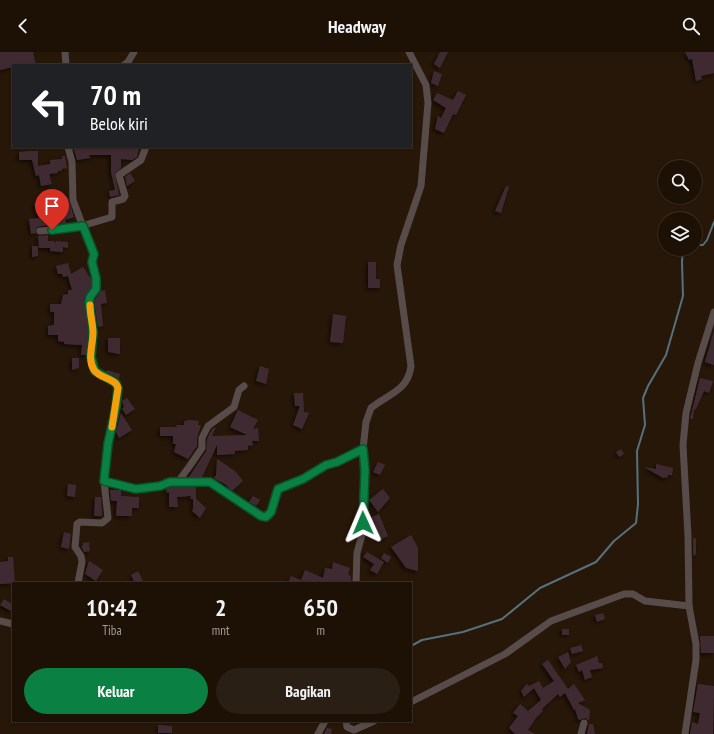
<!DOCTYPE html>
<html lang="id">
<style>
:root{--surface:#1d1106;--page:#2a1f14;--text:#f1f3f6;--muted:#a09d9b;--line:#3b3128;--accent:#0b8043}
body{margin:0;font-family:"PT Sans Narrow",sans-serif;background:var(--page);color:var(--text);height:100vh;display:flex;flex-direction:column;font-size:15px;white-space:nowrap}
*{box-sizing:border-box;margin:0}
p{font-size:13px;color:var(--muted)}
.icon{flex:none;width:22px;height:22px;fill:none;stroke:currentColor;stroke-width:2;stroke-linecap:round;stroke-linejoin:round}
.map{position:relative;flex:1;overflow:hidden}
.side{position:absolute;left:12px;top:530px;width:400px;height:140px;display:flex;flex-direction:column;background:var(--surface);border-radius:0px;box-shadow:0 1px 3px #0004,0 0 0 1px var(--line)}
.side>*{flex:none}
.hud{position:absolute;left:12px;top:12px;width:400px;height:84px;border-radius:0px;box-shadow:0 1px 3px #0004,0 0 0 1px var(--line);background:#202124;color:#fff;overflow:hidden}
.buttons{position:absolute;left:658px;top:108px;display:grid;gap:8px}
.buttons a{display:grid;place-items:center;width:44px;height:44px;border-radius:50%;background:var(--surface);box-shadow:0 1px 3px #0004,0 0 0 1px var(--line);font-size:20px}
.pin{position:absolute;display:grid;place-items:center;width:34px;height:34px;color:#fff;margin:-41px -17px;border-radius:50% 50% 50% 0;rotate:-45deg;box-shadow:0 0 4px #0007}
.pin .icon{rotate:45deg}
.me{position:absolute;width:44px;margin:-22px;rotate:359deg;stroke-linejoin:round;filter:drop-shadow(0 0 3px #0008)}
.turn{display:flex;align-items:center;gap:14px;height:84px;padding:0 12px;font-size:18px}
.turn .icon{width:52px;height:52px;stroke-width:2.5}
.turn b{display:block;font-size:28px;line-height:34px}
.eta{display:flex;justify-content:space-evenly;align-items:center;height:68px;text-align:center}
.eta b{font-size:24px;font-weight:700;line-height:28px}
.button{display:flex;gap:8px;margin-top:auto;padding:8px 12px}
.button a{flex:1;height:46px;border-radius:24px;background:var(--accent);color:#fff;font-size:16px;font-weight:700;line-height:46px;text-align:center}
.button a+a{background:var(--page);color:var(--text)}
header{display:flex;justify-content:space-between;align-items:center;height:52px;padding:0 12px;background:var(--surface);font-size:18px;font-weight:700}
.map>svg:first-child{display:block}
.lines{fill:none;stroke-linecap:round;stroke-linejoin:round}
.stream{stroke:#56717e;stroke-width:2}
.building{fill:#412b33;filter:url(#shadow)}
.minor{stroke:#584c4a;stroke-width:7}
.route-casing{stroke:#07532c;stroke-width:10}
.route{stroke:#0b8043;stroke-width:7}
.slow{stroke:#f59e0b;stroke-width:7}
</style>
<header><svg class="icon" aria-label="back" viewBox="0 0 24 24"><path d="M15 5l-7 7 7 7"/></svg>Headway<svg class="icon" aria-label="search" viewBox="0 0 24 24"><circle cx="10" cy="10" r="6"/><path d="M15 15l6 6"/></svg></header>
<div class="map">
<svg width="714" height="682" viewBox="0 0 714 682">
<defs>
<filter id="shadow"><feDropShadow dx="-2" dy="2" stdDeviation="2" flood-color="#0009"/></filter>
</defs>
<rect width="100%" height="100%" fill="#271708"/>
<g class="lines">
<g class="stream">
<polyline points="695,193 703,193 707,188 714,170"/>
<polyline points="411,594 422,588 463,580 502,567 540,536 596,510 614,489 636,471 638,452 637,399 645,373 643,346 648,334 666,303 683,244 682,210 683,197"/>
</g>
</g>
<g class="building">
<polygon points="0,0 33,0 36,13 13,13 13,15 0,18"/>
<polygon points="440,0 448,0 440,16 434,12"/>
<polygon points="685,0 714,0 714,21 701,24 702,27 696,29 692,7 689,8"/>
<polygon points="434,19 442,22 438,34 431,31"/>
<polygon points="458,39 466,43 456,63 453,62 444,81 435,77 438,64 441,66 446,56 433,48 437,41 453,48"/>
<polygon points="73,95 139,95 137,105 132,108 121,107 121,116 115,121 119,143 110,145 109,139 115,138 111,120 111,103 89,103 90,106 77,108"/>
<polygon points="30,99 38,99 38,114 50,112 50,108 62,107 62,104 65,104 67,116 62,117 62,119 58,119 58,121 49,122 52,132 41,134 39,123 36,124 32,108 19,108 19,100"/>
<polygon points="130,121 135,129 127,134 125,125"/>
<polygon points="506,134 509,135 501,161 495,159"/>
<polygon points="68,145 74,165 65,168 66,171 54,173 51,149"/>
<polygon points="39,150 48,173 37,175 36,181 31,182 29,167 39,166 34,152"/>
<polygon points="48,183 48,189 54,189 55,192 56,189 68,190 68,196 63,195 63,200 50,199 50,196 39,196 38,184"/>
<polygon points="32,194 38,194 38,204 32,205"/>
<polygon points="368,210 376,210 376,227 380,227 380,236 368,236"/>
<polygon points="68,211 71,222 83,215 91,227 92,234 84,248 88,279 87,303 81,303 82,293 64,292 64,290 58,289 58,283 48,283 48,274 54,273 54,260 50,260 50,252 61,252 63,243 68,242 68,238 72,238 68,224 63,225 62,222 58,222 56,214"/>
<polygon points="105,238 107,251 101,252 103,274 98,275 94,249 101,239"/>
<polygon points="333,262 346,264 343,291 330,290"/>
<polygon points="714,278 714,313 705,310"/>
<polygon points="108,286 120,286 120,302 108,300"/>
<polygon points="72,306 79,306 79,316 72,318"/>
<polygon points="260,314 269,317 266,332 256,329"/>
<polygon points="107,318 120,322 119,327 106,320"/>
<polygon points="700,326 713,329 709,341 704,339 696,357 694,358 693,367 690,367"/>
<polygon points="294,341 303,341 304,360 309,361 302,377 293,373 300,354 295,354"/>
<polygon points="127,346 135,357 126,363 122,357 124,355 122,349"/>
<polygon points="238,358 258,368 253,377 258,376 259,389 252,389 253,393 248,394 248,398 235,399 235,402 217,403 217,393 202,425 189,425 206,399 207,387 212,377 216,375 212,384 247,383 230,375"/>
<polygon points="121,361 132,378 119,386 116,380"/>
<polygon points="190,368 199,369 198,373 201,373 197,386 197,394 188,407 174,400 176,392 173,392 173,384 160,384 160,375 177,375 176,373 184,373 184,369"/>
<polygon points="621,397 624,402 619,405 616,400"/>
<polygon points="217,407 235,419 243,429 232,439 225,432 215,427 214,424 216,424"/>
<polygon points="378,410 385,413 380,423 373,420"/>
<polygon points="656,412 673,416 672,423 668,423 668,425 663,426 644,415 656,417"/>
<polygon points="68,432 76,433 75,445 67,444"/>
<polygon points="171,435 196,435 196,447 206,456 200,466 192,459 193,457 193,447 190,447 191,444 177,445 178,455 169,455 169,440 167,441 166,437"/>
<polygon points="383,437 390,446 378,460 369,448"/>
<polygon points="110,438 121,438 121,444 139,445 139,456 132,456 132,464 116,464 117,449 111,449"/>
<polygon points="253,444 260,448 256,454 249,450"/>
<polygon points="95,445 101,445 102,464 94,464"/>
<polygon points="379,462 388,484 381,487 370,466"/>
<polygon points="64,480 71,482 69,497 61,495"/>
<polygon points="411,483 418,496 418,519 406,516 391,495"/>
<polygon points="696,486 696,502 693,504 693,487"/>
<polygon points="89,490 90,499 84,500 81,494 83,494 82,491"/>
<polygon points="367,500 384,510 377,522 370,518 374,512 363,505"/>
<polygon points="384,501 391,505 388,511 381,506"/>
<polygon points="8,505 13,505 15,531 0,532 0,510 8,509"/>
<polygon points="89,509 103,518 96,529 85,522"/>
<polygon points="333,510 350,516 348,523 351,524 351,531 308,531 301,528 305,518 323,526 325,516 332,517"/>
<polygon points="138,519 144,531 135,531 131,523"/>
<polygon points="291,524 308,531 288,531"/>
<polygon points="4,547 13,553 13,560 0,553"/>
<polygon points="603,561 605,567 597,570 595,563"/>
<rect x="562" y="577" width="7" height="6"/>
<polygon points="700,584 714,584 714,601 701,601"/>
<polygon points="581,593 583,599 572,602 570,596"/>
<polygon points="568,600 571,610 565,617 558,605"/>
<polygon points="597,604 599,611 602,611 603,616 590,618 592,625 585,628 582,618 579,620 576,613"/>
<polygon points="548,608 568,637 574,632 585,648 578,651 590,658 589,669 585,666 580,668 578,667 575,657 574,658 565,641 560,645 558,642 542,657 543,659 536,666 528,678 535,682 515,682 509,676 518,664 513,661 520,652 528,659 541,648 534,636 524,645 521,639 527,632 529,634 539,629 543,636 554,629 542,612"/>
<polygon points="698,632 714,634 713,682 690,682 692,670 698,672 700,661 693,660"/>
<polygon points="589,672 593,672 595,682 587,682"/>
<polygon points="158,673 172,674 172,681 158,681"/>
<polygon points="327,676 332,677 331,682 324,682"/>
</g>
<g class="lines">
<g class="minor">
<polyline points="65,0 66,13"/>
<polyline points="124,13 128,10 134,0"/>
<path d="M68,95L72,110L73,148L94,204C91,213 97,224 97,234C96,240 90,242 89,248C88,258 92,269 93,279C94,293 88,305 95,319L116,331L118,336L116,355L108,392L104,429L108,466L102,471L80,470L77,472L75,495L81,504L82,510L78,531"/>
<polyline points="40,179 75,176 112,165 112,150 123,147 125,144 119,123 141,108 146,95"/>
<polyline points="104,429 136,437 160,434 170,430 210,430 261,464 267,465 271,460 278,437 303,427 326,413 337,410 363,397"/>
<polyline points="177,431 189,415 202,396 202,386 208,374 234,355 239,338 244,334"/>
<path d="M356,531L357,501L363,479L364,463L363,397L366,370L371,356C388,342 408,339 411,314L397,213L401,193L421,134L428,51L426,33L409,0"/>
<polyline points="0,569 13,572"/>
<polyline points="411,650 505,602 551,569 624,542 633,542 645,549 689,554"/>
<polyline points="346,669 347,675 354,678 374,669"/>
<polyline points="318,682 325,669"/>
<polyline points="581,682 584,671"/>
<polyline points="685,682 696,608 696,592 689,554 688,484 683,393 686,361 698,311 714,260"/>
</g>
</g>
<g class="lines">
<g class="route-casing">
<polyline id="route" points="52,178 83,174 94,202 92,210 96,226 96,237 90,245 89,250 93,279 91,305 95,319 116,331 118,336 116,355 108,392 104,429 136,437 160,434 170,430 210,430 261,464 266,465 271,460 278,437 303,427 326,413 337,410 363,397 365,418 363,471"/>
</g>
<use href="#route" class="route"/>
<path class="slow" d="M90,253C90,263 93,272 93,281C93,293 87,307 94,318C100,327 116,326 118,336L112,375"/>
</g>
</svg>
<div class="buttons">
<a><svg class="icon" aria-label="search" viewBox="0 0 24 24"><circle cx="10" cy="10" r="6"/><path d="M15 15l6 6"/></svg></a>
<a><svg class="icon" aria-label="layers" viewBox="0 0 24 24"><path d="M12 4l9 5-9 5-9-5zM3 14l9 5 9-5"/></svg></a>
</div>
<div class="pin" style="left:52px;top:178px;background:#d93025"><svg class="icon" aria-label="arrive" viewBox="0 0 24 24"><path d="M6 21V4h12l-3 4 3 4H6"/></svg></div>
<svg class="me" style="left:363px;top:471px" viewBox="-20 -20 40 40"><path d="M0-17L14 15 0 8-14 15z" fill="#0b8043" stroke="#fff" stroke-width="4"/></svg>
<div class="hud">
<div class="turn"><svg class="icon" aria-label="left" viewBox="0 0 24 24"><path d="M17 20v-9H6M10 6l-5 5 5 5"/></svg><div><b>70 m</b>Belok kiri</div></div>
</div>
<section class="side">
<div class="eta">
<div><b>10:42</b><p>Tiba</p></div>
<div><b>2</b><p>mnt</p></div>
<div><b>650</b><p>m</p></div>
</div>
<div class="button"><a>Keluar</a><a>Bagikan</a></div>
</section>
</div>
